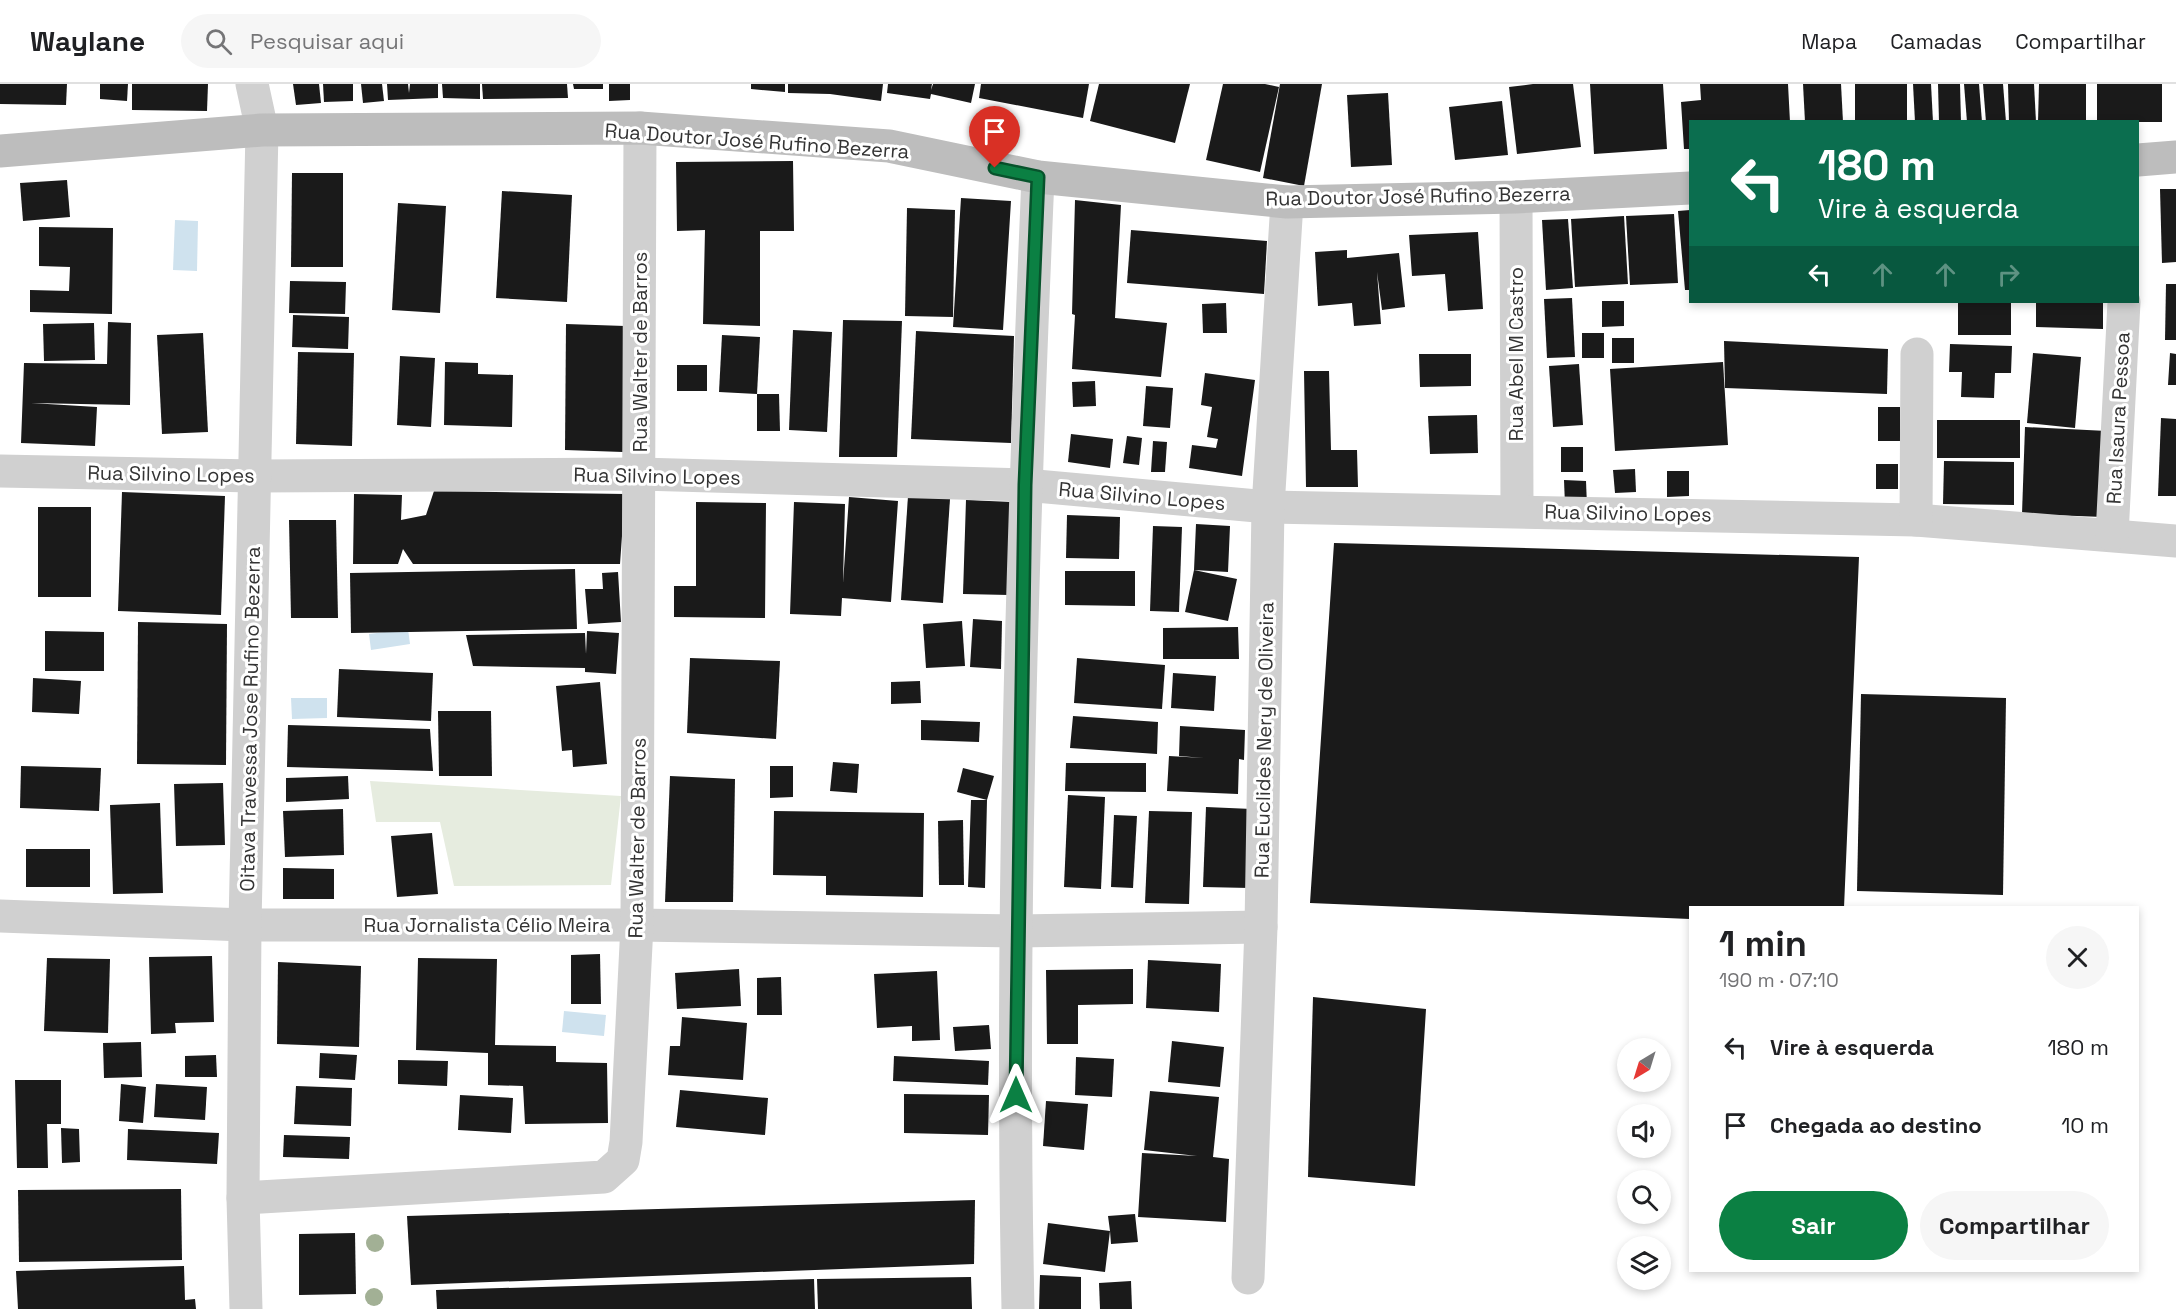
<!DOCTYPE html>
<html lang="pt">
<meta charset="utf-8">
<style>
:root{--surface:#fff;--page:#f6f6f6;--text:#202124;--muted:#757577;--line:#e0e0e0;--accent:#0b8043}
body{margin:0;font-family:"Space Grotesk",sans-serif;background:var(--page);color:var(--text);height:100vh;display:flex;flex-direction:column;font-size:22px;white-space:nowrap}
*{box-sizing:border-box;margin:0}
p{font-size:20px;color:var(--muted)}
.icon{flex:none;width:33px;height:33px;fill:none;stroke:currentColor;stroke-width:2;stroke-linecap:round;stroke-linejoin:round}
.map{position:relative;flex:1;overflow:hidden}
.drawer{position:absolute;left:1689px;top:822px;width:450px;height:366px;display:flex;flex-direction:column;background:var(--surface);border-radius:0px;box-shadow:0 3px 9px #0003}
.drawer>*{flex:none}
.top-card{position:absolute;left:1689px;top:36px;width:450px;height:183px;border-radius:0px;box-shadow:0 3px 9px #0003;background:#0b6e4f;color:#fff;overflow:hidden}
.needle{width:39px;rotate:218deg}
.controls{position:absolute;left:1617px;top:954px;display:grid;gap:12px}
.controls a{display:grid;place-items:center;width:54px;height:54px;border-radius:50%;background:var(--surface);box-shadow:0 3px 9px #0003;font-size:30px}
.pin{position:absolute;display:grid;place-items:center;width:51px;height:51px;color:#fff;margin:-62px -26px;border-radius:50% 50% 50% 0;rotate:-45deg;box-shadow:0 0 6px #0007}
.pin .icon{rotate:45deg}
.me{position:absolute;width:66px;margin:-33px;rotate:0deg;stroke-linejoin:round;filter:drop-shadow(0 0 4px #0008)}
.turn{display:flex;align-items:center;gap:21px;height:126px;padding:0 30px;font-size:27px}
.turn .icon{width:78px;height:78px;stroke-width:2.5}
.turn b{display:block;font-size:42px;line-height:51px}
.lanes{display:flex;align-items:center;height:57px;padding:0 30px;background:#0003;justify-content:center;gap:30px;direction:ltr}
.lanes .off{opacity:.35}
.round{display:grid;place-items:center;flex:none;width:63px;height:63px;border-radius:32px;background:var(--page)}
.headline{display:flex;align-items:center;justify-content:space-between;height:102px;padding:0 30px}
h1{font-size:36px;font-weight:800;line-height:45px}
.primary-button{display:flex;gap:12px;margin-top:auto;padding:12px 30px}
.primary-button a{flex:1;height:69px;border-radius:36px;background:var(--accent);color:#fff;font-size:24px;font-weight:800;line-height:69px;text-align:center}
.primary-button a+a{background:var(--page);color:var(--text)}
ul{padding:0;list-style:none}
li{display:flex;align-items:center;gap:18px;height:78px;padding:0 30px}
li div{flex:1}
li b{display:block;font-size:22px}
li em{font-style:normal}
header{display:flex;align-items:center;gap:36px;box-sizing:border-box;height:84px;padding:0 30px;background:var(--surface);border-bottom:2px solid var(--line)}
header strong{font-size:28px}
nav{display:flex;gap:33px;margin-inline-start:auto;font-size:21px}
.search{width:420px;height:54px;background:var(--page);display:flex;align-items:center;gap:15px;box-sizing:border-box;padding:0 21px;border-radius:33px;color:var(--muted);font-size:22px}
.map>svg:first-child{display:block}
.green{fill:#e6ecdf}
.water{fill:#cfe2ee}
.building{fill:#1a1a1a}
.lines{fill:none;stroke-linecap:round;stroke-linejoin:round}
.minor{stroke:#d0d0d0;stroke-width:33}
.secondary{stroke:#bdbdbd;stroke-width:33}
.tree{fill:#a2b095}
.route-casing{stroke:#07532c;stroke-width:15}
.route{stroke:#0b8043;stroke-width:10}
.labels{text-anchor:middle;stroke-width:6;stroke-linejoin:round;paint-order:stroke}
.street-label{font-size:20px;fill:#333;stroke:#fff}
</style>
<header>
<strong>Waylane</strong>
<div class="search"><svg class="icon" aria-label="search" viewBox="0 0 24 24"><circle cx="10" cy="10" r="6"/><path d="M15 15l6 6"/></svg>Pesquisar aqui</div>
<nav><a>Mapa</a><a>Camadas</a><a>Compartilhar</a></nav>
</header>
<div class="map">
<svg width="2176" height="1225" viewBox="0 0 2176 1225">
<rect width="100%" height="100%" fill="#fff"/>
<polygon class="green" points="370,697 621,712 611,801 454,802 440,738 376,738"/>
<g class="water">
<polygon points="175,136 198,137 197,187 173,186"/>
<polygon points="408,545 410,560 371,566 369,550"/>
<polygon points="291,614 327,614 327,634 292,635"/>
<polygon points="564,927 606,931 604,952 562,948"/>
</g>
<g class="building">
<polygon points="0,0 67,0 66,21 0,20"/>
<polygon points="100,0 128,0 127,17 100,15"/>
<polygon points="132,0 208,0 207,27 132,26"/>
<polygon points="293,0 319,0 321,19 296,21"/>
<polygon points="323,0 353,0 353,17 324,18"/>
<polygon points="361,0 382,0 384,17 363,19"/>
<polygon points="387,0 408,0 409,9 410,0 438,0 438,14 388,16"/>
<polygon points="442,0 480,0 480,15 443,14"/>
<polygon points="482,0 567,0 568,14 483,15"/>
<polygon points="573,0 603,0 603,5 574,5"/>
<polygon points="609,0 630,0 630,16 609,17"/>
<polygon points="751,0 785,0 785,8 751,5"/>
<polygon points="788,0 883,0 881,17 830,10 788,9"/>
<polygon points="888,0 932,0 931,6 933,0 975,0 971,19 931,10 930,15 887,9"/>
<polygon points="981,0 1089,0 1083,34 979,14"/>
<polygon points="1099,0 1190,0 1175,59 1090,37"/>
<polygon points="1223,0 1265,0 1279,3 1260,88 1206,76"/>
<polygon points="1280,0 1322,0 1304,102 1263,94"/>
<polygon points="1533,0 1573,0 1581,63 1517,70 1509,3"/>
<polygon points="1590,0 1663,0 1667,65 1594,70"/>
<polygon points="1700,0 1788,0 1790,38 1690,38 1690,65 1684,65 1681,18 1701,16"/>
<polygon points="1803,0 1841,0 1843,38 1805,38"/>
<rect x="1855" y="0" width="52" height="38"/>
<polygon points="1913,0 1931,0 1933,38 1915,38"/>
<polygon points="1938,0 1960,0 1961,38 1939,38"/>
<polygon points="1964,0 1979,0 1982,38 1967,38"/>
<polygon points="1983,0 2003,0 2006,38 1986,38"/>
<polygon points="2008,0 2034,0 2036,38 2009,38"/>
<polygon points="2039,0 2086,0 2086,38 2038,38"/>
<rect x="2097" y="0" width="65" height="38"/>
<polygon points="1388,9 1392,81 1351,83 1347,11"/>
<polygon points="1502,17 1508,71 1455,76 1449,23"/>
<polygon points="793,77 794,147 760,147 760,242 703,240 705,146 677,147 676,78"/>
<polygon points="292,89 343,89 343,183 291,183"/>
<polygon points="67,96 70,133 23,137 20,99"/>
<polygon points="2160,105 2176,105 2176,178 2162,179"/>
<polygon points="502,107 572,111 567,218 496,214"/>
<polygon points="961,114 1011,117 1003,246 953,243"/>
<polygon points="1075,116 1121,121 1115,234 1167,239 1161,293 1072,285 1075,231 1072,230"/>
<polygon points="398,119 446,122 440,229 392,226"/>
<polygon points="907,124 955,126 953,233 905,232"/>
<polygon points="1690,126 1690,206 1685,206 1678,127"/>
<polygon points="1674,130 1678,199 1630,201 1626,132"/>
<polygon points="1624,132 1628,200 1575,203 1571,135"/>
<polygon points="1568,135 1573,204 1546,206 1542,136"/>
<polygon points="39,143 113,144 112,230 30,228 30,206 69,207 70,183 39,182"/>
<polygon points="1131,146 1267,157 1264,210 1127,199"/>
<polygon points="1478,148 1483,225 1448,227 1445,190 1412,192 1409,151"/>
<polygon points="1347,166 1347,174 1399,169 1405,223 1382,226 1377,188 1381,240 1354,242 1352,219 1318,222 1315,168"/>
<polygon points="290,197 346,198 345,230 289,229"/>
<polygon points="2166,200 2176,200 2176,256 2165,256"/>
<polygon points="1572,214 1575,273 1547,274 1544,215"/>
<polygon points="1602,217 1624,217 1624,242 1602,243"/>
<rect x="1958" y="218" width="53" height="33"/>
<polygon points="2036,218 2103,218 2103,245 2036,243"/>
<polygon points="1226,219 1227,249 1203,249 1202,220"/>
<polygon points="293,231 349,233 348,265 292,263"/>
<polygon points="843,236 902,237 897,373 839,373"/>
<polygon points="108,238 131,239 130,321 31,319 97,323 95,362 21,359 24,279 107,280"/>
<polygon points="94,239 95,276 44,277 43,240"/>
<polygon points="566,240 625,242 623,368 565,366"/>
<polygon points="793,246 832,248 827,348 789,346"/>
<polygon points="916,247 1014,252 1011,359 911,355"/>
<polygon points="203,249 208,348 162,350 157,251"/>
<rect x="1582" y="249" width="22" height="25"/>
<polygon points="722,251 760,253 757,310 719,308"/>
<rect x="1612" y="254" width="22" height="25"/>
<polygon points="1724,257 1888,265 1887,310 1725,304"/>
<polygon points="1950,260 2012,262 2011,289 1995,289 1994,314 1961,313 1962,288 1949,288"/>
<polygon points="298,268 354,269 352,362 296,360"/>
<polygon points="2033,269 2081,273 2075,344 2027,339"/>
<polygon points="2170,269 2176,270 2176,301 2168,301"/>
<polygon points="1419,270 1471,270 1471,302 1420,303"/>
<polygon points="400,272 435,274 431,343 397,341"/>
<polygon points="445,278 478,279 478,290 513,291 512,343 444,341"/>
<polygon points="1723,278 1728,361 1615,367 1610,285"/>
<polygon points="1579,280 1583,341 1553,343 1549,282"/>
<rect x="677" y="281" width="30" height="26"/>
<polygon points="1304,287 1329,287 1331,366 1357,366 1358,403 1306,403"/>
<polygon points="1205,289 1255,296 1242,392 1189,384 1192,361 1216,364 1218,355 1207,353 1212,323 1201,321"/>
<polygon points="1095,297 1096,322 1073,323 1072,298"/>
<polygon points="1146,302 1173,304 1170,344 1143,342"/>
<polygon points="757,310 779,310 780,347 757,347"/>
<rect x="1878" y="323" width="22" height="34"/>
<polygon points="1477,331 1478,369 1430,370 1428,332"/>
<polygon points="2161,334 2176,335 2176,412 2158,412"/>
<rect x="1937" y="336" width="83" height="38"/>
<polygon points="2025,343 2107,347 2103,433 2022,430"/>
<polygon points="1071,350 1113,355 1110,384 1068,378"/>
<polygon points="1127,352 1142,354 1139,381 1123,379"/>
<polygon points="1153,357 1167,358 1165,388 1151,388"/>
<rect x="1561" y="363" width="22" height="25"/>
<polygon points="1944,377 2014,378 2014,421 1943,420"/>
<rect x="1876" y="380" width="22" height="25"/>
<polygon points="1635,385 1636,408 1615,409 1613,386"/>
<polygon points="1667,387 1689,387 1689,412 1667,413"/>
<polygon points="1564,396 1586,397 1587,422 1565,421"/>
<polygon points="434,407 625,410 620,480 413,480 403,465 398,480 353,480 354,410 402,411 401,436 426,431"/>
<polygon points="122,408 225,412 221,531 118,527"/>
<polygon points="908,412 950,415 943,519 901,516"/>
<polygon points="849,413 898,417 891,518 842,514 841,532 790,530 794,418 845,420 843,499"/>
<polygon points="966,416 1012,418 1009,511 963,510"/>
<polygon points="696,418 766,419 765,534 674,533 674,502 696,502"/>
<rect x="38" y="423" width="53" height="90"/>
<polygon points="1067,431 1120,433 1119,475 1066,474"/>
<polygon points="289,436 336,436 338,534 291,534"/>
<polygon points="1196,440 1230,442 1228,488 1194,486 1237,495 1228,537 1185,528 1194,486"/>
<polygon points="1153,442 1182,443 1179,528 1150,527"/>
<polygon points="1334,459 1859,473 1844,824 1690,824 1690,835 1310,819"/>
<polygon points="575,485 577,545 351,549 350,489"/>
<polygon points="1065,487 1135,487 1135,522 1065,521"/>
<polygon points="618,488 621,538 588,540 585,505 603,505 602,489"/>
<polygon points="973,535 1002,537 1001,585 970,583"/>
<polygon points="962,537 965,582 926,584 923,540"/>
<polygon points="138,538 227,540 226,681 137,680"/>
<polygon points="1238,543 1239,575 1163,575 1163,544"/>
<polygon points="45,547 104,548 104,587 45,587"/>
<polygon points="587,547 619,549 616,590 585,588 585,584 473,582 466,551 585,549 586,570"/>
<polygon points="690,574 780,577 776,655 687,649"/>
<polygon points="1077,574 1165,581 1162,625 1074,619"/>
<polygon points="339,585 433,589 431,637 337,633"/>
<polygon points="1173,589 1216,592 1214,627 1171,624"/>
<polygon points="33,594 81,597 79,630 32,628"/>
<polygon points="920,597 921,619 891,620 891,598"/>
<polygon points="600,598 607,680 573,683 572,666 562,667 556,602"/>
<polygon points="1861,610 2006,614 2003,811 1857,807"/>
<polygon points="438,627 491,627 492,692 439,692"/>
<polygon points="1073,632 1158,638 1157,670 1070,664"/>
<polygon points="921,636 980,638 979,658 921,656"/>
<polygon points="288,641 430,645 433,687 287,683"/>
<polygon points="1180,642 1245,646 1244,676 1239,675 1238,710 1167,707 1169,672 1204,674 1179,672"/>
<polygon points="833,678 859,680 857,709 830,707"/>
<polygon points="1066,679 1146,679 1146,708 1065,707"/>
<polygon points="21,682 101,684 99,727 20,724"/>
<polygon points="770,682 793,682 793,713 770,714"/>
<polygon points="963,684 994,692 987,716 985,804 968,803 971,716 987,716 957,708"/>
<polygon points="348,692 349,715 286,718 286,694"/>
<polygon points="670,692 735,695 733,818 665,818"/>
<polygon points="223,699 225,761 176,762 174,700"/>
<polygon points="1068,711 1105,713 1101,805 1064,803"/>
<polygon points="160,719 163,809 113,810 110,721"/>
<polygon points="1206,723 1252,725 1250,804 1203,803"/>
<polygon points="343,725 344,771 285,773 283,727"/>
<polygon points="774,727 924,729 923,813 826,811 826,792 773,791"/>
<polygon points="1149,727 1192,728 1189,820 1145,819"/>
<polygon points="1114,731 1137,732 1133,804 1111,803"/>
<polygon points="963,736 964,801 939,801 938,737"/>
<polygon points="432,749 438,810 397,813 391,752"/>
<rect x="26" y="765" width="64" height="38"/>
<polygon points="283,784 334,785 334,815 283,815"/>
<polygon points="600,870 601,920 571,920 571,871"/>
<polygon points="212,872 214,938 175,939 176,949 151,950 149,873"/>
<polygon points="47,874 110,875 108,949 44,947"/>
<polygon points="418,874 497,875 495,961 556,962 556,978 607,979 608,1039 525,1040 523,1002 488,1001 488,969 416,966"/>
<polygon points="1148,876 1221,880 1219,928 1146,924"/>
<polygon points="278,878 361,882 359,963 277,960"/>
<polygon points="739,885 741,922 677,925 675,889"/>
<polygon points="1133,885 1133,920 1078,921 1078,960 1047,960 1046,886"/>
<polygon points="937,887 940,956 912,957 912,942 877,944 874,890"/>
<polygon points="781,893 782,931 757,931 757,894"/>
<polygon points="1313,913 1426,925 1415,1102 1308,1093"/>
<polygon points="682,933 747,939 743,996 668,991 670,962 680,962"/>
<polygon points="989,941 991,965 955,967 953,943"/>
<polygon points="1172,957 1224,963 1220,1003 1168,998"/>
<polygon points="141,958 142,993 104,994 103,959"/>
<polygon points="320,969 357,971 355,996 319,994"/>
<polygon points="216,971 217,993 185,993 185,972"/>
<polygon points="894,972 989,977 988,1001 893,997"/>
<polygon points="1076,973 1114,975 1112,1013 1075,1011"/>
<polygon points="398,976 448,977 447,1002 398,1000"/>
<polygon points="15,996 61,996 61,1040 47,1040 48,1084 17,1084"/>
<polygon points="121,1000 146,1003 143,1039 119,1037"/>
<polygon points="156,1000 207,1003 205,1036 154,1033"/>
<polygon points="296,1002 352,1004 351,1042 294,1040"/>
<polygon points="680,1006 768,1014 765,1051 676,1043"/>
<polygon points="1150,1007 1219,1013 1213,1073 1229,1075 1226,1138 1138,1133 1142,1069 1197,1072 1144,1066"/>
<polygon points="904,1010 989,1011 988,1051 904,1049"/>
<polygon points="460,1011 513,1014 511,1049 458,1046"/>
<polygon points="1046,1017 1088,1020 1084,1066 1043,1062"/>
<polygon points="61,1044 79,1045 80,1078 62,1079"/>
<polygon points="128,1045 219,1049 217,1080 127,1076"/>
<polygon points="284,1051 350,1053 349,1075 283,1073"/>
<polygon points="181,1105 182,1176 19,1178 18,1106"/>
<polygon points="975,1116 974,1180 411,1201 407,1132"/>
<polygon points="1135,1130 1138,1158 1111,1160 1110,1147 1105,1188 1043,1180 1048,1139 1110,1147 1108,1132"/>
<polygon points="355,1149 356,1210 299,1211 299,1150"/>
<polygon points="184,1182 185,1216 195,1215 196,1225 18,1225 16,1187"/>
<polygon points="1040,1191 1081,1193 1081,1225 1039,1225"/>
<polygon points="971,1193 972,1225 818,1225 817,1195"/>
<polygon points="814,1195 815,1225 437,1225 436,1206"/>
<polygon points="1131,1197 1132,1225 1100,1225 1099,1199"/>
</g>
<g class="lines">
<g class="minor">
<polyline points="1516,113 1517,427"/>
<polyline points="0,387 255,392 640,390 1025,401 1268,423 1916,436 2176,457"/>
<polyline points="1916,436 1917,270"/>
<polyline points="2112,451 2124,218"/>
<polyline points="0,832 245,841 637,841 1017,847 1261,843"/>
<polyline points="243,1114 604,1093 623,1076 626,1058 637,841 640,44"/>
<polyline points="1248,1194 1261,843 1268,423 1287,118"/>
<polyline points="246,1225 243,1114 245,841 262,46 252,0"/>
<path d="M1018,1225C1010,848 1022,470 1038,93"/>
</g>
<g class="secondary">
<polyline points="0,67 262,46 640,44 889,62 1038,93 1287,118 1516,113 1690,104"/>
<polyline points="2138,76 2176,73"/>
</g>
</g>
<g class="tree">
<circle cx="375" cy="1159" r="9"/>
<circle cx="374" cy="1213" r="9"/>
</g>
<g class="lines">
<g class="route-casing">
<polyline id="route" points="995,84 1038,93 1025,401 1016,1011"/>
</g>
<use href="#route" class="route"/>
</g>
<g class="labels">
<g class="street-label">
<text transform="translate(757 57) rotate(4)" y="7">Rua Doutor José Rufino Bezerra</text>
<text transform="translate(1418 112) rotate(-1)" y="7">Rua Doutor José Rufino Bezerra</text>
<text transform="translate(640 268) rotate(-90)" y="7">Rua Walter de Barros</text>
<text transform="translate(1516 270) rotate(-90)" y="7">Rua Abel M Castro</text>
<text transform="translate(2118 334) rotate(-87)" y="7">Rua Isaura Pessoa</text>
<text transform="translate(171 390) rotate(1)" y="7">Rua Silvino Lopes</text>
<text transform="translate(657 392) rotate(1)" y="7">Rua Silvino Lopes</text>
<text transform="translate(1142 412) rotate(5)" y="7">Rua Silvino Lopes</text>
<text transform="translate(1628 429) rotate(1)" y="7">Rua Silvino Lopes</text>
<text transform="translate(250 635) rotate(-89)" y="7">Oitava Travessa Jose Rufino Bezerra</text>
<text transform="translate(1264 656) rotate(-89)" y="7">Rua Euclides Nery de Oliveira</text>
<text transform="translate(637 754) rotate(-89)" y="7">Rua Walter de Barros</text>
<text x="487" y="848">Rua Jornalista Célio Meira</text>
</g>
</g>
</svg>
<div class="controls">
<a><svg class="needle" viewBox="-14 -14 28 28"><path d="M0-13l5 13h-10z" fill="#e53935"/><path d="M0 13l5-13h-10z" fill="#757577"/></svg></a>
<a><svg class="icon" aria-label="sound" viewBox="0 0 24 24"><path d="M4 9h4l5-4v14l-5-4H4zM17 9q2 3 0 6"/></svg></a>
<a><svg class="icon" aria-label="search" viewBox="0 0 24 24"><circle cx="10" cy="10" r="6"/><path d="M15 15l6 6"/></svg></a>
<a><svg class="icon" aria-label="layers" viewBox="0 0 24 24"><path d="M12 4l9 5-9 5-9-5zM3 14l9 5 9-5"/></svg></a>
</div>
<div class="pin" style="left:995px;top:84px;background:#d93025"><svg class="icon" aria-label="arrive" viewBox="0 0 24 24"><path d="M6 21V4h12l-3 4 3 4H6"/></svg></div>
<svg class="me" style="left:1016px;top:1011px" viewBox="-20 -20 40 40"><path d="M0-17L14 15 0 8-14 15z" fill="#0b8043" stroke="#fff" stroke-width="4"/></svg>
<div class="top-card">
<div class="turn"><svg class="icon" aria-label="left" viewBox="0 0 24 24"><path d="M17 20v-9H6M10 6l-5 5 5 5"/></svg><div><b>180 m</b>Vire à esquerda</div></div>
<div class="lanes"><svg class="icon" aria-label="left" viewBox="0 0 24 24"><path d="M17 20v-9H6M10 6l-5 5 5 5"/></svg><svg class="icon off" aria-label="ahead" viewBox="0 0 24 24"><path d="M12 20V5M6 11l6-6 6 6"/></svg><svg class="icon off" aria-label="ahead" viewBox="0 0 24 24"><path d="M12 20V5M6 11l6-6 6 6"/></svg><svg class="icon off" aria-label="right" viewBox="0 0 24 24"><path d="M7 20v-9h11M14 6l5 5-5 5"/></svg></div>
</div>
<section class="drawer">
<div class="headline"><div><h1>1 min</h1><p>190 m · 07:10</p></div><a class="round"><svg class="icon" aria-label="close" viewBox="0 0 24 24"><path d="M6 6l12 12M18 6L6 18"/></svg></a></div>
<ul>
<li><svg class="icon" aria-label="left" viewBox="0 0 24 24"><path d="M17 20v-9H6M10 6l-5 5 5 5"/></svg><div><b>Vire à esquerda</b></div><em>180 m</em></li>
<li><svg class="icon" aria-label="arrive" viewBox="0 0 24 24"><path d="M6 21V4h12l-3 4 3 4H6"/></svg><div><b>Chegada ao destino</b></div><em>10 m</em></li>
</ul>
<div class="primary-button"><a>Sair</a><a>Compartilhar</a></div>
</section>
</div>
